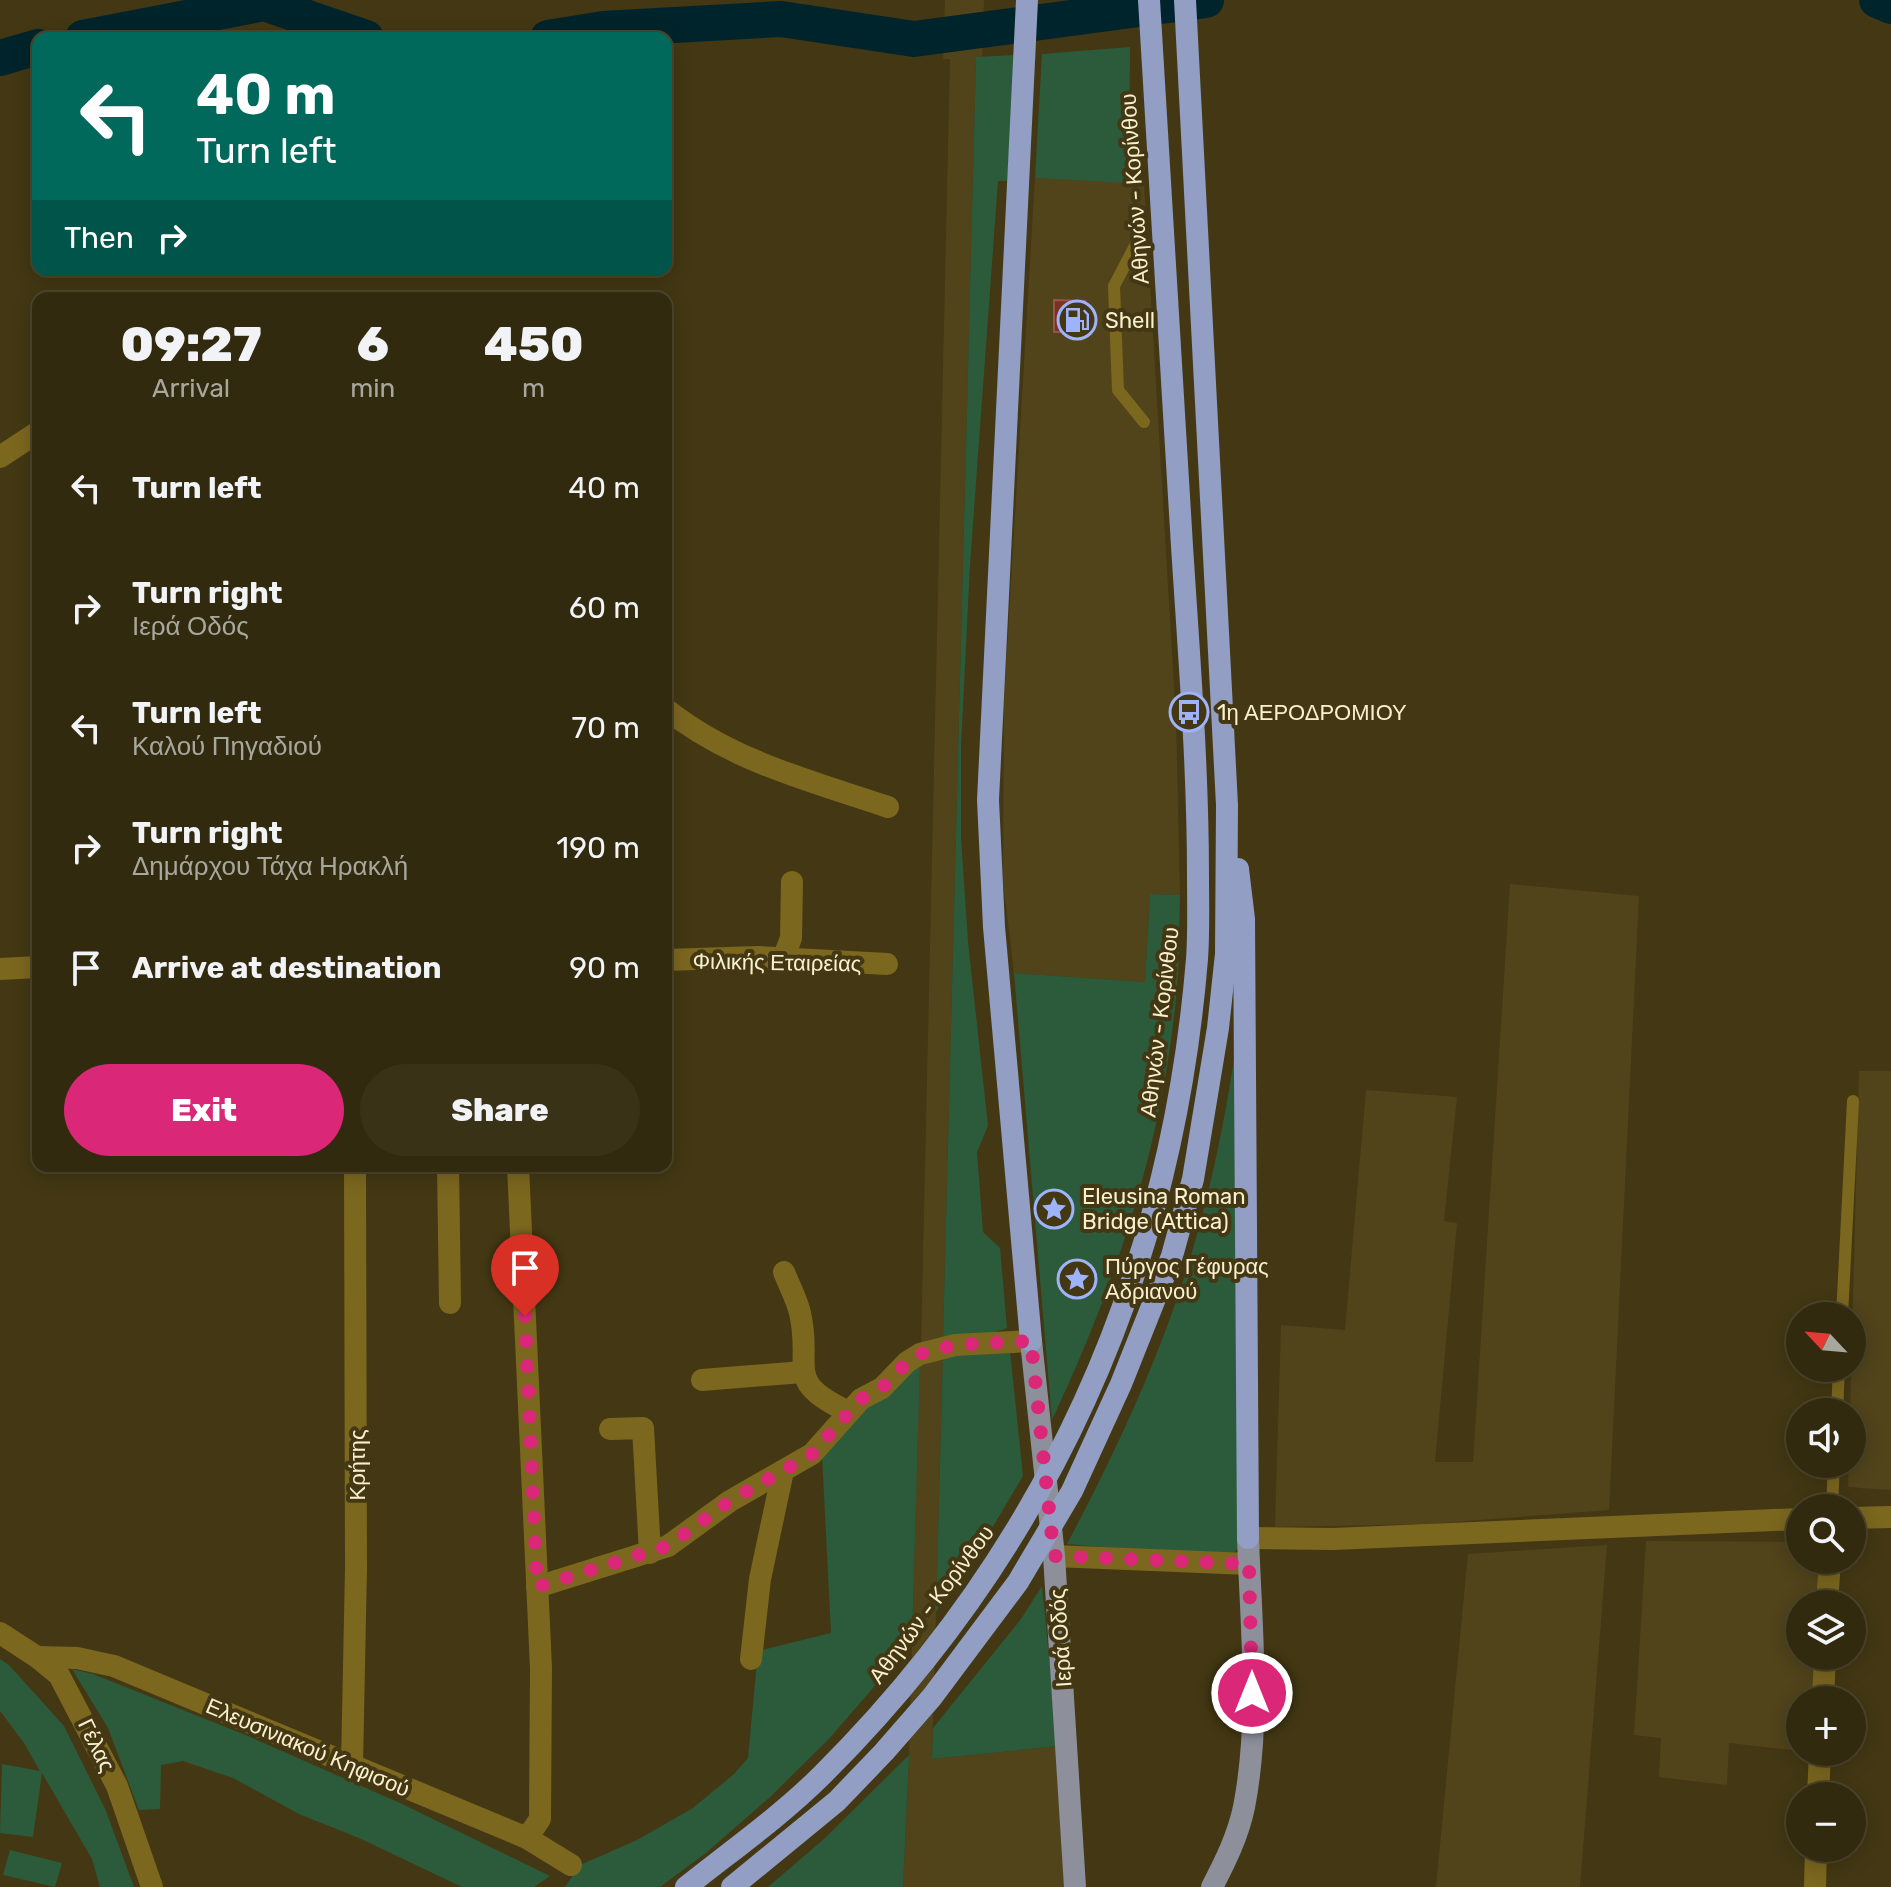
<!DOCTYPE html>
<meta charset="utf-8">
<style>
:root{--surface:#322a0e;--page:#3a3217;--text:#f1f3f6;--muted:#a8a79e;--line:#4d462e;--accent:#db2777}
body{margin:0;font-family:Rubik,sans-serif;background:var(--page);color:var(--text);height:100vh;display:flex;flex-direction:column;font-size:30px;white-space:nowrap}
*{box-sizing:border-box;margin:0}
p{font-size:26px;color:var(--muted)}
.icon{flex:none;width:44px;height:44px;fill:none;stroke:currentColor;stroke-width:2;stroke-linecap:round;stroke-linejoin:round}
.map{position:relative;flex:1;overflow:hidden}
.side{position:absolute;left:32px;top:292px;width:640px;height:880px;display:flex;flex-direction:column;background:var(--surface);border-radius:16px;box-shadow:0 4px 20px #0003,0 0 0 2px var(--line)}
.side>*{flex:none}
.hud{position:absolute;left:32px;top:32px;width:640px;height:244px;border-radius:16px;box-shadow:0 4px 20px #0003,0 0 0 2px var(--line);background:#00695c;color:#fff;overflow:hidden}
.needle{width:52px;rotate:296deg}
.buttons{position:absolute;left:1786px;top:1302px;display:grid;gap:16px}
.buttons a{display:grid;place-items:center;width:80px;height:80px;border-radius:50%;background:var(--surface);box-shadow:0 4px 20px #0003,0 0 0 2px var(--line);font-size:40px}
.pin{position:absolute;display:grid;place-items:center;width:68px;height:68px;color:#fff;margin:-82px -34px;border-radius:50% 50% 50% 0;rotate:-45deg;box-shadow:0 0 8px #0007}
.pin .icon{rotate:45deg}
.me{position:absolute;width:88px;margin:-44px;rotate:0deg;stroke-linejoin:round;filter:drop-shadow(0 0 6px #0008)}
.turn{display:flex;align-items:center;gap:28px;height:168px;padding:0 32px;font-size:36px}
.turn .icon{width:104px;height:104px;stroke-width:2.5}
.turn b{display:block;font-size:56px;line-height:68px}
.then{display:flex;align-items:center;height:76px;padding:0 32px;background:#0003;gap:16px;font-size:30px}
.eta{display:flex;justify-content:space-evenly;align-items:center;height:136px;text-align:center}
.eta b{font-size:48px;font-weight:800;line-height:56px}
.button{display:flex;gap:16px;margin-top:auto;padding:16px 32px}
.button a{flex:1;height:92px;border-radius:48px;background:var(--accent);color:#fff;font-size:32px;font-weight:800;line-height:92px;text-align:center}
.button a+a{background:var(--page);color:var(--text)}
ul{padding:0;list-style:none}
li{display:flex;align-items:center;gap:24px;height:120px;padding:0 32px}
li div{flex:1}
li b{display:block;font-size:30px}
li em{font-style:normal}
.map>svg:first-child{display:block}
.built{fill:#51441b}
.green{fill:#2b5b3a}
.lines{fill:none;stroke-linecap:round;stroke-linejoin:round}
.river{stroke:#00242b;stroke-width:36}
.building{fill:#7a3124;stroke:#985447;stroke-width:2}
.service{stroke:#7c671f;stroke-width:12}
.minor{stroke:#7c671f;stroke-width:22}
.secondary{stroke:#7c671f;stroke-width:22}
.primary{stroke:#8d909b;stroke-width:22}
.trunk{stroke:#929ec4;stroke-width:22}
.route{stroke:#db2777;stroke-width:14;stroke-dasharray:0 25.2}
.labels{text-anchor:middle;stroke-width:8;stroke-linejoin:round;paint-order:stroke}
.street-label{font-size:22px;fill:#fbf0cd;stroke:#433813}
.poi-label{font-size:22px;fill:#fbf0cd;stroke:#433813;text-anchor:start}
</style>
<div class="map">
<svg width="1891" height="1887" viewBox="0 0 1891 1887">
<rect width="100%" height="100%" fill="#433813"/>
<g class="built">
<polygon points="945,0 984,0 982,57 976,58 943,1338 921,1347 950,59 943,59"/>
<polygon points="1035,178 1144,183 1176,720 1180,895 1150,894 1145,982 1014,973 1003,881 1004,702"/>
<polygon points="1510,884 1639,896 1609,1510 1427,1524 1275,1527 1281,1325 1345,1330 1366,1090 1457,1097 1444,1221 1457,1223 1435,1462 1473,1462"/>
<polygon points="1859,1071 1891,1071 1891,1490 1848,1487 1849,1464 1852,1464 1850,1412"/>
<polygon points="943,1353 932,1759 1058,1746 1069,1887 903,1887 909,1755 920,1354"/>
<polygon points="1646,1541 1800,1542 1800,1560 1819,1560 1819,1604 1800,1604 1800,1656 1818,1656 1817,1700 1800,1700 1800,1751 1729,1743 1727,1785 1659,1777 1661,1738 1634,1735"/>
<polygon points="1607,1545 1580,1887 1436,1887 1468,1554"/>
</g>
<g class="green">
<polygon points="1130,47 1129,183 1035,178 1042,54"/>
<polygon points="1016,55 1007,181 998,181 970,565 961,746 961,837 968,942 988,1126 977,1152 983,1232 1000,1248 1007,1328 992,1333 943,1338 976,57"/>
<path d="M1150,894L1180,895C1179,926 1180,957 1177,987C1163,1143 1118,1279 1052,1420L1014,973L1145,982Z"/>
<path d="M1242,1005L1239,1548L1231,1555L1220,1557L1067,1544C1126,1433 1178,1318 1207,1196C1223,1133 1233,1069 1242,1005Z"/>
<polygon points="1010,1351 1023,1476 979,1550 936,1612 943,1353"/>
<polygon points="920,1362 912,1643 828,1740 770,1797 706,1853 660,1887 565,1887 580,1865 637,1840 693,1808 734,1774 748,1758 758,1651 831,1633 822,1455 872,1403"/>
<polygon points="1042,1586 1058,1746 932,1759 933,1728 1021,1619"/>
<polygon points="0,1659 9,1665 64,1726 106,1811 134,1887 100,1887 92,1859 42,1773 33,1837 0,1833 2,1764 40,1771 24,1743 0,1711"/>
<polygon points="72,1669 93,1674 248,1736 400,1803 550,1876 534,1887 462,1887 359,1838 299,1814 233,1778 183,1761 161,1765 160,1809 139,1810 108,1728"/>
<polygon points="909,1755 903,1887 768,1887 825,1838"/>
<polygon points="10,1850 62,1863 55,1887 3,1875"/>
</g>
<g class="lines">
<g class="river">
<polyline points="1877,0 1891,6"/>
<polyline points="83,38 264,3 366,38"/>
<polyline points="548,38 603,29 781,19 914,39 1206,0"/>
<polyline points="0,58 38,47"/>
</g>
</g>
<polygon class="building" points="1054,300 1085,301 1084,332 1054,332"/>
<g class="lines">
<g class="service">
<polyline points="1136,244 1114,286 1118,390 1144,422"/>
<polyline points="1842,1316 1853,1101"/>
<polyline points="1837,1412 1839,1368"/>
<polyline points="1832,1508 1834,1464"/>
</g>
<g class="minor">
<polyline points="0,457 38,432"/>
<path d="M666,709C731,761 811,781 888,807"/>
<polyline points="783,959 791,938 792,882"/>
<polyline points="666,960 758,957 887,964"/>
<polyline points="0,969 38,967"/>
<polyline points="448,1166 450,1303"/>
<polyline points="518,1166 541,1668 540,1819 527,1838"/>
<path d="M784,1272C789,1285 797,1300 800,1313C813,1369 782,1381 849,1412"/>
<polyline points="702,1380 803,1372"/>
<polyline points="610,1429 643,1428 650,1553"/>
<polyline points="1852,1518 1891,1517"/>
<polyline points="1248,1538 1333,1539 1800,1519"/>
<polyline points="1054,1556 1249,1564"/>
<polyline points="537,1587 668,1546 730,1501 812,1454 861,1399 882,1388 907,1362 920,1354 955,1345 1031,1341"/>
<polyline points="1827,1604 1830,1560"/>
<polyline points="37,1657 77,1658 114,1666 527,1838 571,1865"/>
<polyline points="751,1659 760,1579 783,1471"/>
<polyline points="1823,1700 1825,1656"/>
<polyline points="352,1765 356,1568 355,1166"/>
<polyline points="1818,1796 1820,1752"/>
<polyline points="1815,1887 1816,1848"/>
</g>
<polyline class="secondary" points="0,1633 37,1657 59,1675 117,1786 152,1887"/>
<g class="primary">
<polyline points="1031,1341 1054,1556 1075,1887"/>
<path d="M1212,1887C1225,1862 1238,1836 1244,1807C1261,1720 1251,1626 1248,1538"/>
</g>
<g class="trunk">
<polyline points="1027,0 988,800 994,927 1031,1341"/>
<polyline points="1238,869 1244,919 1248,1538"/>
<path d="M686,1887C731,1851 781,1816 822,1775C1047,1551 1171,1276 1197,959C1199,932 1198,904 1198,876C1198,766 1189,656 1182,546C1171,364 1160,182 1149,0"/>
<polyline points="732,1887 837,1801 884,1752 932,1697 1018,1582 1072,1491 1121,1384 1172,1256 1193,1179 1218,1028 1226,954 1227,805 1185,0"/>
</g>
</g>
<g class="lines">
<polyline class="route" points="525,1316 537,1587 668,1546 730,1501 812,1454 861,1399 882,1388 907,1362 920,1354 955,1345 1031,1341 1054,1556 1249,1564 1252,1693"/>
</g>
<defs>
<g id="fuel-ring" transform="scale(2)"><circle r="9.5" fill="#433813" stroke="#9fb3fd" stroke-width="1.5"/><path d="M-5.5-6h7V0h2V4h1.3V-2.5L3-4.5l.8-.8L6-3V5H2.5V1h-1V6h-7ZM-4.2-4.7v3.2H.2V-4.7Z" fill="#9fb3fd"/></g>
<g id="bus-ring" transform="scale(2)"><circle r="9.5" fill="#433813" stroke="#9fb3fd" stroke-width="1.5"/><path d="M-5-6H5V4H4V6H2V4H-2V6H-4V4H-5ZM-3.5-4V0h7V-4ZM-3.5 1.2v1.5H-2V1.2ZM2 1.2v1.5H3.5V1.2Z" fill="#9fb3fd"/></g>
<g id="sight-ring" transform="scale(2)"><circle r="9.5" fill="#433813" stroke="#9fb3fd" stroke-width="1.5"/><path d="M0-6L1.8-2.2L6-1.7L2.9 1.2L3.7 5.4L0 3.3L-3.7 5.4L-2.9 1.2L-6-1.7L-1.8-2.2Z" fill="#9fb3fd"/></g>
</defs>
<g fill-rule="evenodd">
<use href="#fuel-ring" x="1077" y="320"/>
<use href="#bus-ring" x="1189" y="712"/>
<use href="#sight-ring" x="1054" y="1209"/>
<use href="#sight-ring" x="1077" y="1279"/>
</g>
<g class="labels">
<g class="street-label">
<text transform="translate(1134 189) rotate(-94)" y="8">Αθηνών - Κορίνθου</text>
<text transform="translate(777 962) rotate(1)" y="8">Φιλικής Εταιρείας</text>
<text transform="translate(1159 1022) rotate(-83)" y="8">Αθηνών - Κορίνθου</text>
<text transform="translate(357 1465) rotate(-90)" y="8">Κρήτης</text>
<text transform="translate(931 1604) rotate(-53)" y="8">Αθηνών - Κορίνθου</text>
<text transform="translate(1060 1638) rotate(-94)" y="8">Ιερά Οδός</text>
<text transform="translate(97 1745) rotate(64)" y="8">Γέλας</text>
<text transform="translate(308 1747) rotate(23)" y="8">Ελευσινιακού Κηφισού</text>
</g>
<g class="poi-label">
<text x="1105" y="328">Shell</text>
<text x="1217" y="720">1η ΑΕΡΟΔΡΟΜΙΟΥ</text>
<text x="1082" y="1204">Eleusina Roman<tspan x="1082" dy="25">Bridge (Attica)</tspan></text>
<text x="1105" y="1274">Πύργος Γέφυρας<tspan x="1105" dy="25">Αδριανού</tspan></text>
</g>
</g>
</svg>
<div class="buttons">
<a><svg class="needle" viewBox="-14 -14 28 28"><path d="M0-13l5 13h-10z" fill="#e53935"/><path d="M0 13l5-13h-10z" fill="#a8a79e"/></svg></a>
<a><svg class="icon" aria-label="sound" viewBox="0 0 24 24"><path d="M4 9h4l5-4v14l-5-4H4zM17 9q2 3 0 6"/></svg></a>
<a><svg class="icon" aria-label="search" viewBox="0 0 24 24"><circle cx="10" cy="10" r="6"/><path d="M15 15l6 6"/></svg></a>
<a><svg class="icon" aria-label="layers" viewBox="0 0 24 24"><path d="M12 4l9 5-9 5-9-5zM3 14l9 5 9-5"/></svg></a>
<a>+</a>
<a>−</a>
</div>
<div class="pin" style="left:525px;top:1316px;background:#d93025"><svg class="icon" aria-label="arrive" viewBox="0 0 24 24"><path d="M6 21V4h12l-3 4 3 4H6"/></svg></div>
<svg class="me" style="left:1252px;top:1693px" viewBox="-20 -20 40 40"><circle r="17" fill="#db2777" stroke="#fff" stroke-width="3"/><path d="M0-11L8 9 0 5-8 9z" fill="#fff"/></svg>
<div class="hud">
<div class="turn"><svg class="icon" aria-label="left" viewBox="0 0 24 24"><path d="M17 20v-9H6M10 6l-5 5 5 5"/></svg><div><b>40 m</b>Turn left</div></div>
<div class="then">Then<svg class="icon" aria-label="right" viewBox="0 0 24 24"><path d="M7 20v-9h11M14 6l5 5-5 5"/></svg></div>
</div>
<section class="side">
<div class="eta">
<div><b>09:27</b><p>Arrival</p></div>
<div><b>6</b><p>min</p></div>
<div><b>450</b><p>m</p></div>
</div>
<ul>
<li><svg class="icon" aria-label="left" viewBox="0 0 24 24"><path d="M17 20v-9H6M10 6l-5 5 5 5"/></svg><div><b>Turn left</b></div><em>40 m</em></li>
<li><svg class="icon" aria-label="right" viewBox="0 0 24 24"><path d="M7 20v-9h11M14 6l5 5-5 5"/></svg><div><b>Turn right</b><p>Ιερά Οδός</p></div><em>60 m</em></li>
<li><svg class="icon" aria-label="left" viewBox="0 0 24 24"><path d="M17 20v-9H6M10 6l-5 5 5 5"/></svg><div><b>Turn left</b><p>Καλού Πηγαδιού</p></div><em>70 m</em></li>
<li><svg class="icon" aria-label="right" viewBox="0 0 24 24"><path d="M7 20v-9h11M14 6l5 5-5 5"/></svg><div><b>Turn right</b><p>Δημάρχου Τάχα Ηρακλή</p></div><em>190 m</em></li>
<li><svg class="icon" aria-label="arrive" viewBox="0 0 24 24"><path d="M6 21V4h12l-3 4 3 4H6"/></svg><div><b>Arrive at destination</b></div><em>90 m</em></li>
</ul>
<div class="button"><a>Exit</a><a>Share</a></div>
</section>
</div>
